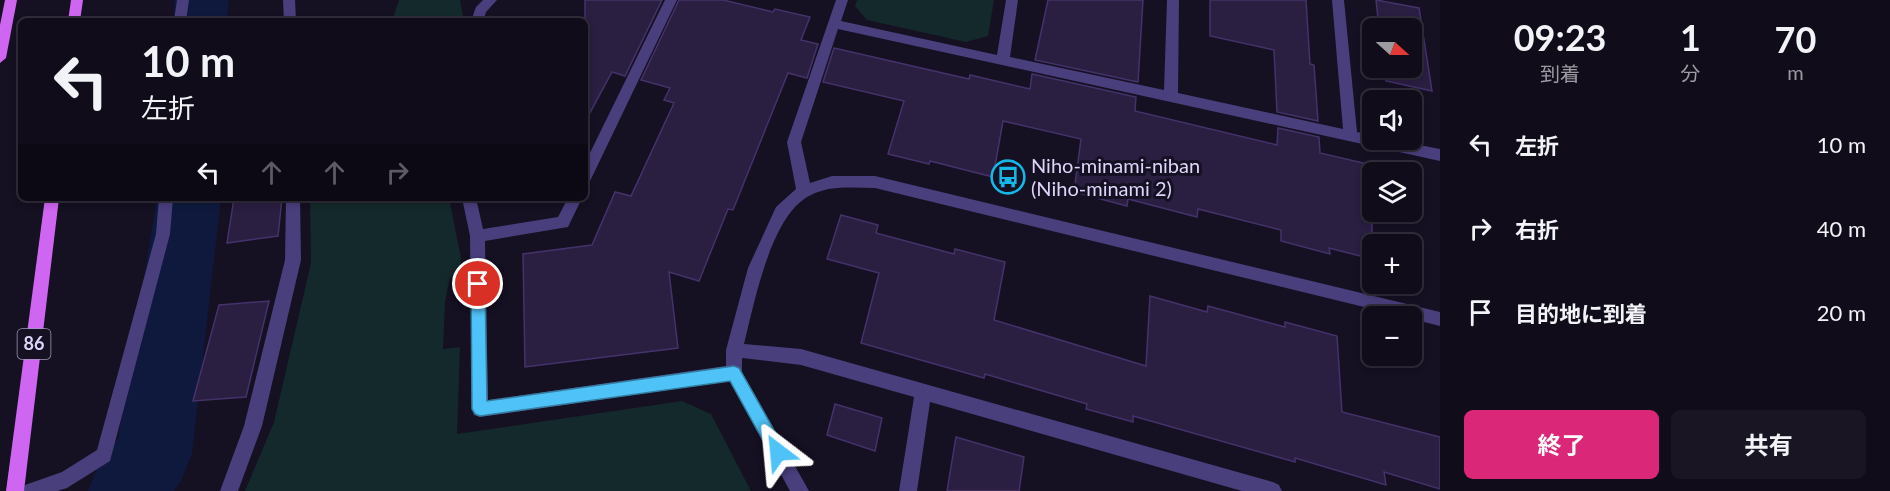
<!DOCTYPE html>
<html lang="ja">
<meta charset="utf-8">
<style>
:root{--surface:#100c1a;--page:#191523;--text:#f1f3f6;--muted:#9c9ba2;--line:#302c39;--accent:#db2777}
body{margin:0;font-family:Lato,"Noto Sans JP",sans-serif;background:var(--page);color:var(--text);height:100vh;display:flex;flex-direction:column;font-size:22px;white-space:nowrap}
*{box-sizing:border-box;margin:0}
p{font-size:20px;color:var(--muted)}
.icon{flex:none;width:33px;height:33px;fill:none;stroke:currentColor;stroke-width:2;stroke-linecap:round;stroke-linejoin:round}
.map{position:relative;flex:1;overflow:hidden}
.drawer{display:flex;flex-direction:column;background:var(--surface);width:450px}
.drawer>*{flex:none}
.banner{position:absolute;left:18px;top:18px;width:570px;height:183px;border-radius:9px;box-shadow:0 3px 9px #0003,0 0 0 2px var(--line);background:#100c1a;color:var(--text);overflow:hidden}
.needle{width:39px;rotate:111deg}
.buttons{position:absolute;left:1362px;top:18px;display:grid;gap:12px}
.buttons a{display:grid;place-items:center;width:60px;height:60px;border-radius:9px;background:var(--surface);box-shadow:0 3px 9px #0003,0 0 0 2px var(--line);font-size:30px}
.pin{position:absolute;display:grid;place-items:center;width:51px;height:51px;color:#fff;margin:-26px;border:3px solid #fff;border-radius:50%;box-shadow:0 2px 6px #0007}
.me{position:absolute;width:66px;margin:-33px;rotate:331deg;stroke-linejoin:round;filter:drop-shadow(0 0 4px #0008)}
.turn{display:flex;align-items:center;gap:21px;height:126px;padding:0 24px;font-size:27px}
.turn .icon{width:78px;height:78px;stroke-width:2.5}
.turn b{display:block;font-size:42px;line-height:51px}
.lanes{display:flex;align-items:center;height:57px;padding:0 24px;background:#0003;justify-content:center;gap:30px;direction:ltr}
.lanes .off{opacity:.35}
.eta{display:flex;justify-content:space-evenly;align-items:center;height:102px;text-align:center}
.eta b{font-size:36px;font-weight:700;line-height:42px}
.primary-button{display:flex;gap:12px;margin-top:auto;padding:12px 24px}
.primary-button a{flex:1;height:69px;border-radius:9px;background:var(--accent);color:#fff;font-size:24px;font-weight:700;line-height:69px;text-align:center}
.primary-button a+a{background:var(--page);color:var(--text)}
ul{padding:0;list-style:none}
li{display:flex;align-items:center;gap:18px;height:84px;padding:0 24px}
li div{flex:1}
li b{display:block;font-size:22px}
li em{font-style:normal}
main{display:flex;flex:1;min-height:0}
.map>svg:first-child{display:block}
.green{fill:#14292b}
.lines{fill:none;stroke-linecap:round;stroke-linejoin:round}
.river{fill:#0e193d;fill-rule:evenodd}
.building{fill:#2a1e41;stroke:#45326b;stroke-width:1.5}
.minor{fill:#4a3f7d;fill-rule:evenodd}
.major{fill:#cf66f1;fill-rule:evenodd}
.route{fill:#4fc3f7;stroke:#337fa1;stroke-width:1.5}
.labels{text-anchor:middle;stroke-width:6;stroke-linejoin:round;paint-order:stroke}
.shield{fill:#151022;stroke:#a29aba;stroke-width:1.5}
.shield-label{font-size:18px;font-weight:bold;fill:#ded5fb}
.poi-label{font-size:20px;fill:#ded5fb;stroke:#151022;text-anchor:start}
</style>
<main>
<div class="map">
<svg width="1440" height="491" viewBox="0 0 1440 491">
<rect width="100%" height="100%" fill="#151022"/>
<g class="green">
<polygon points="399,0 460,0 464,21 392,21"/>
<polygon points="857,0 994,0 988,36 966,42 867,20 855,6"/>
<polygon points="310,198 449,198 461,258 460,276 450,278 445,302 443,349 460,347 457,434 682,401 711,414 751,491 245,491 274,422 311,263"/>
</g>
<g class="lines">
<g class="river">
<polygon points="175,0 229,0 227,21 173,21"/>
<polygon points="157,198 221,198 192,454 181,481 174,491 88,491 99,463 118,439"/>
</g>
</g>
<g class="building">
<polygon points="585,0 662,0 625,76 612,72 585,122"/>
<polygon points="679,0 723,0 773,12 775,9 810,17 801,40 818,44 807,78 788,73 733,210 728,209 699,281 669,272 678,348 525,367 523,254 592,245 615,192 631,196 674,103 664,100 670,88 641,80"/>
<polygon points="1048,0 1143,0 1138,82 1035,60"/>
<polygon points="1210,0 1306,0 1310,64 1314,65 1318,121 1277,112 1274,50 1210,36"/>
<polygon points="1376,0 1419,8 1432,91 1386,81 1385,68 1412,68 1412,28 1379,28"/>
<polygon points="834,48 969,79 970,75 1030,89 1032,74 1136,97 1135,111 1277,145 1278,128 1319,137 1320,153 1372,165 1372,259 1329,248 1330,254 1281,241 1281,230 1198,209 1197,217 1128,199 1127,206 1074,192 1081,139 1003,121 993,177 930,161 929,164 888,154 904,101 823,82"/>
<polygon points="234,198 282,198 278,236 227,243"/>
<polygon points="841,215 878,225 876,233 954,254 955,249 1005,262 994,320 1146,366 1150,296 1207,312 1208,306 1285,327 1285,322 1337,336 1342,412 1440,437 1440,489 1384,472 1386,485 1295,458 1295,462 1133,416 1133,422 1086,409 1087,404 985,374 984,378 861,343 879,273 827,259"/>
<polygon points="269,301 246,397 193,401 219,305"/>
<polygon points="835,404 882,418 875,451 827,435"/>
<polygon points="956,437 1024,457 1019,491 947,491"/>
</g>
<g class="lines">
<g class="minor">
<polygon points="177,0 189,0 186,21 174,21"/>
<polygon points="283,0 295,0 296,21 284,21"/>
<polygon points="483,0 497,0 486,12 483,21 471,21 476,7"/>
<polygon points="665,0 677,0 592,177 590,181 585,183 585,163"/>
<path d="M836,0H848L841,21L997,55L1006,0H1018L1010,57L1164,90L1167,0H1179L1178,93L1343,129L1332,0H1344L1357,132L1372,135V140H1394L1440,149V161L838,29L801,142L810,183L832,176H875L1440,312V326L1412,319V316H1401L875,188C853,188 831,185 811,195C771,213 754,304 744,344L801,349L1273,482L1279,485L1282,491H1242L930,402L917,491H899L914,397L801,365L742,358V372L809,491H790L730,381L480,417L474,415L472,409L470,236L462,198H476L483,229L558,217L568,198H582L568,227L485,241L488,400L726,366V350L748,268L776,207L796,189L787,142Z"/>
<polygon points="159,198 173,198 170,234 110,461 67,488 57,491 22,491 25,485 62,472 97,450 156,234"/>
<polygon points="286,198 300,198 301,260 262,426 238,491 220,491 244,426 285,260"/>
</g>
<g class="major">
<polygon points="5,0 17,0 6,58 0,63 0,25"/>
<polygon points="71,0 83,0 80,21 68,21"/>
<polygon points="45,198 59,198 24,491 6,491"/>
</g>
</g>
<polygon class="route" points="478,278 483,279 485,284 487,401 734,366 739,368 783,446 786,452 783,457 778,459 772,457 730,381 480,416 475,414 472,409 471,284 473,279"/>
<defs>
<g id="bus-ring" transform="scale(1.725)"><circle r="9.5" fill="#151022" stroke="#15b7e7" stroke-width="1.5"/><path d="M-5-6H5V4H4V6H2V4H-2V6H-4V4H-5ZM-3.5-4V0h7V-4ZM-3.5 1.2v1.5H-2V1.2ZM2 1.2v1.5H3.5V1.2Z" fill="#15b7e7"/></g>
</defs>
<g fill-rule="evenodd">
<use href="#bus-ring" x="1008" y="177"/>
</g>
<g class="labels">
<rect class="shield" x="17.5" y="329" width="33" height="30" rx="4.5"/>
<g class="shield-label">
<text x="34" y="350">86</text>
</g>
<g class="poi-label">
<text x="1031" y="173">Niho-minami-niban<tspan x="1031" dy="23">(Niho-minami 2)</tspan></text>
</g>
</g>
</svg>
<div class="buttons">
<a><svg class="needle" viewBox="-14 -14 28 28"><path d="M0-13l5 13h-10z" fill="#e53935"/><path d="M0 13l5-13h-10z" fill="#9c9ba2"/></svg></a>
<a><svg class="icon" aria-label="sound" viewBox="0 0 24 24"><path d="M4 9h4l5-4v14l-5-4H4zM17 9q2 3 0 6"/></svg></a>
<a><svg class="icon" aria-label="layers" viewBox="0 0 24 24"><path d="M12 4l9 5-9 5-9-5zM3 14l9 5 9-5"/></svg></a>
<a>+</a>
<a>−</a>
</div>
<div class="pin" style="left:478px;top:284px;background:#d93025"><svg class="icon" aria-label="arrive" viewBox="0 0 24 24"><path d="M6 21V4h12l-3 4 3 4H6"/></svg></div>
<svg class="me" style="left:778px;top:452px" viewBox="-20 -20 40 40"><path d="M0-17L14 15 0 8-14 15z" fill="#4fc3f7" stroke="#fff" stroke-width="4"/></svg>
<div class="banner">
<div class="turn"><svg class="icon" aria-label="left" viewBox="0 0 24 24"><path d="M17 20v-9H6M10 6l-5 5 5 5"/></svg><div><b>10 m</b>左折</div></div>
<div class="lanes"><svg class="icon" aria-label="left" viewBox="0 0 24 24"><path d="M17 20v-9H6M10 6l-5 5 5 5"/></svg><svg class="icon off" aria-label="ahead" viewBox="0 0 24 24"><path d="M12 20V5M6 11l6-6 6 6"/></svg><svg class="icon off" aria-label="ahead" viewBox="0 0 24 24"><path d="M12 20V5M6 11l6-6 6 6"/></svg><svg class="icon off" aria-label="right" viewBox="0 0 24 24"><path d="M7 20v-9h11M14 6l5 5-5 5"/></svg></div>
</div>
</div>
<section class="drawer">
<div class="eta">
<div><b>09:23</b><p>到着</p></div>
<div><b>1</b><p>分</p></div>
<div><b>70</b><p>m</p></div>
</div>
<ul>
<li><svg class="icon" aria-label="left" viewBox="0 0 24 24"><path d="M17 20v-9H6M10 6l-5 5 5 5"/></svg><div><b>左折</b></div><em>10 m</em></li>
<li><svg class="icon" aria-label="right" viewBox="0 0 24 24"><path d="M7 20v-9h11M14 6l5 5-5 5"/></svg><div><b>右折</b></div><em>40 m</em></li>
<li><svg class="icon" aria-label="arrive" viewBox="0 0 24 24"><path d="M6 21V4h12l-3 4 3 4H6"/></svg><div><b>目的地に到着</b></div><em>20 m</em></li>
</ul>
<div class="primary-button"><a>終了</a><a>共有</a></div>
</section>
</main>
